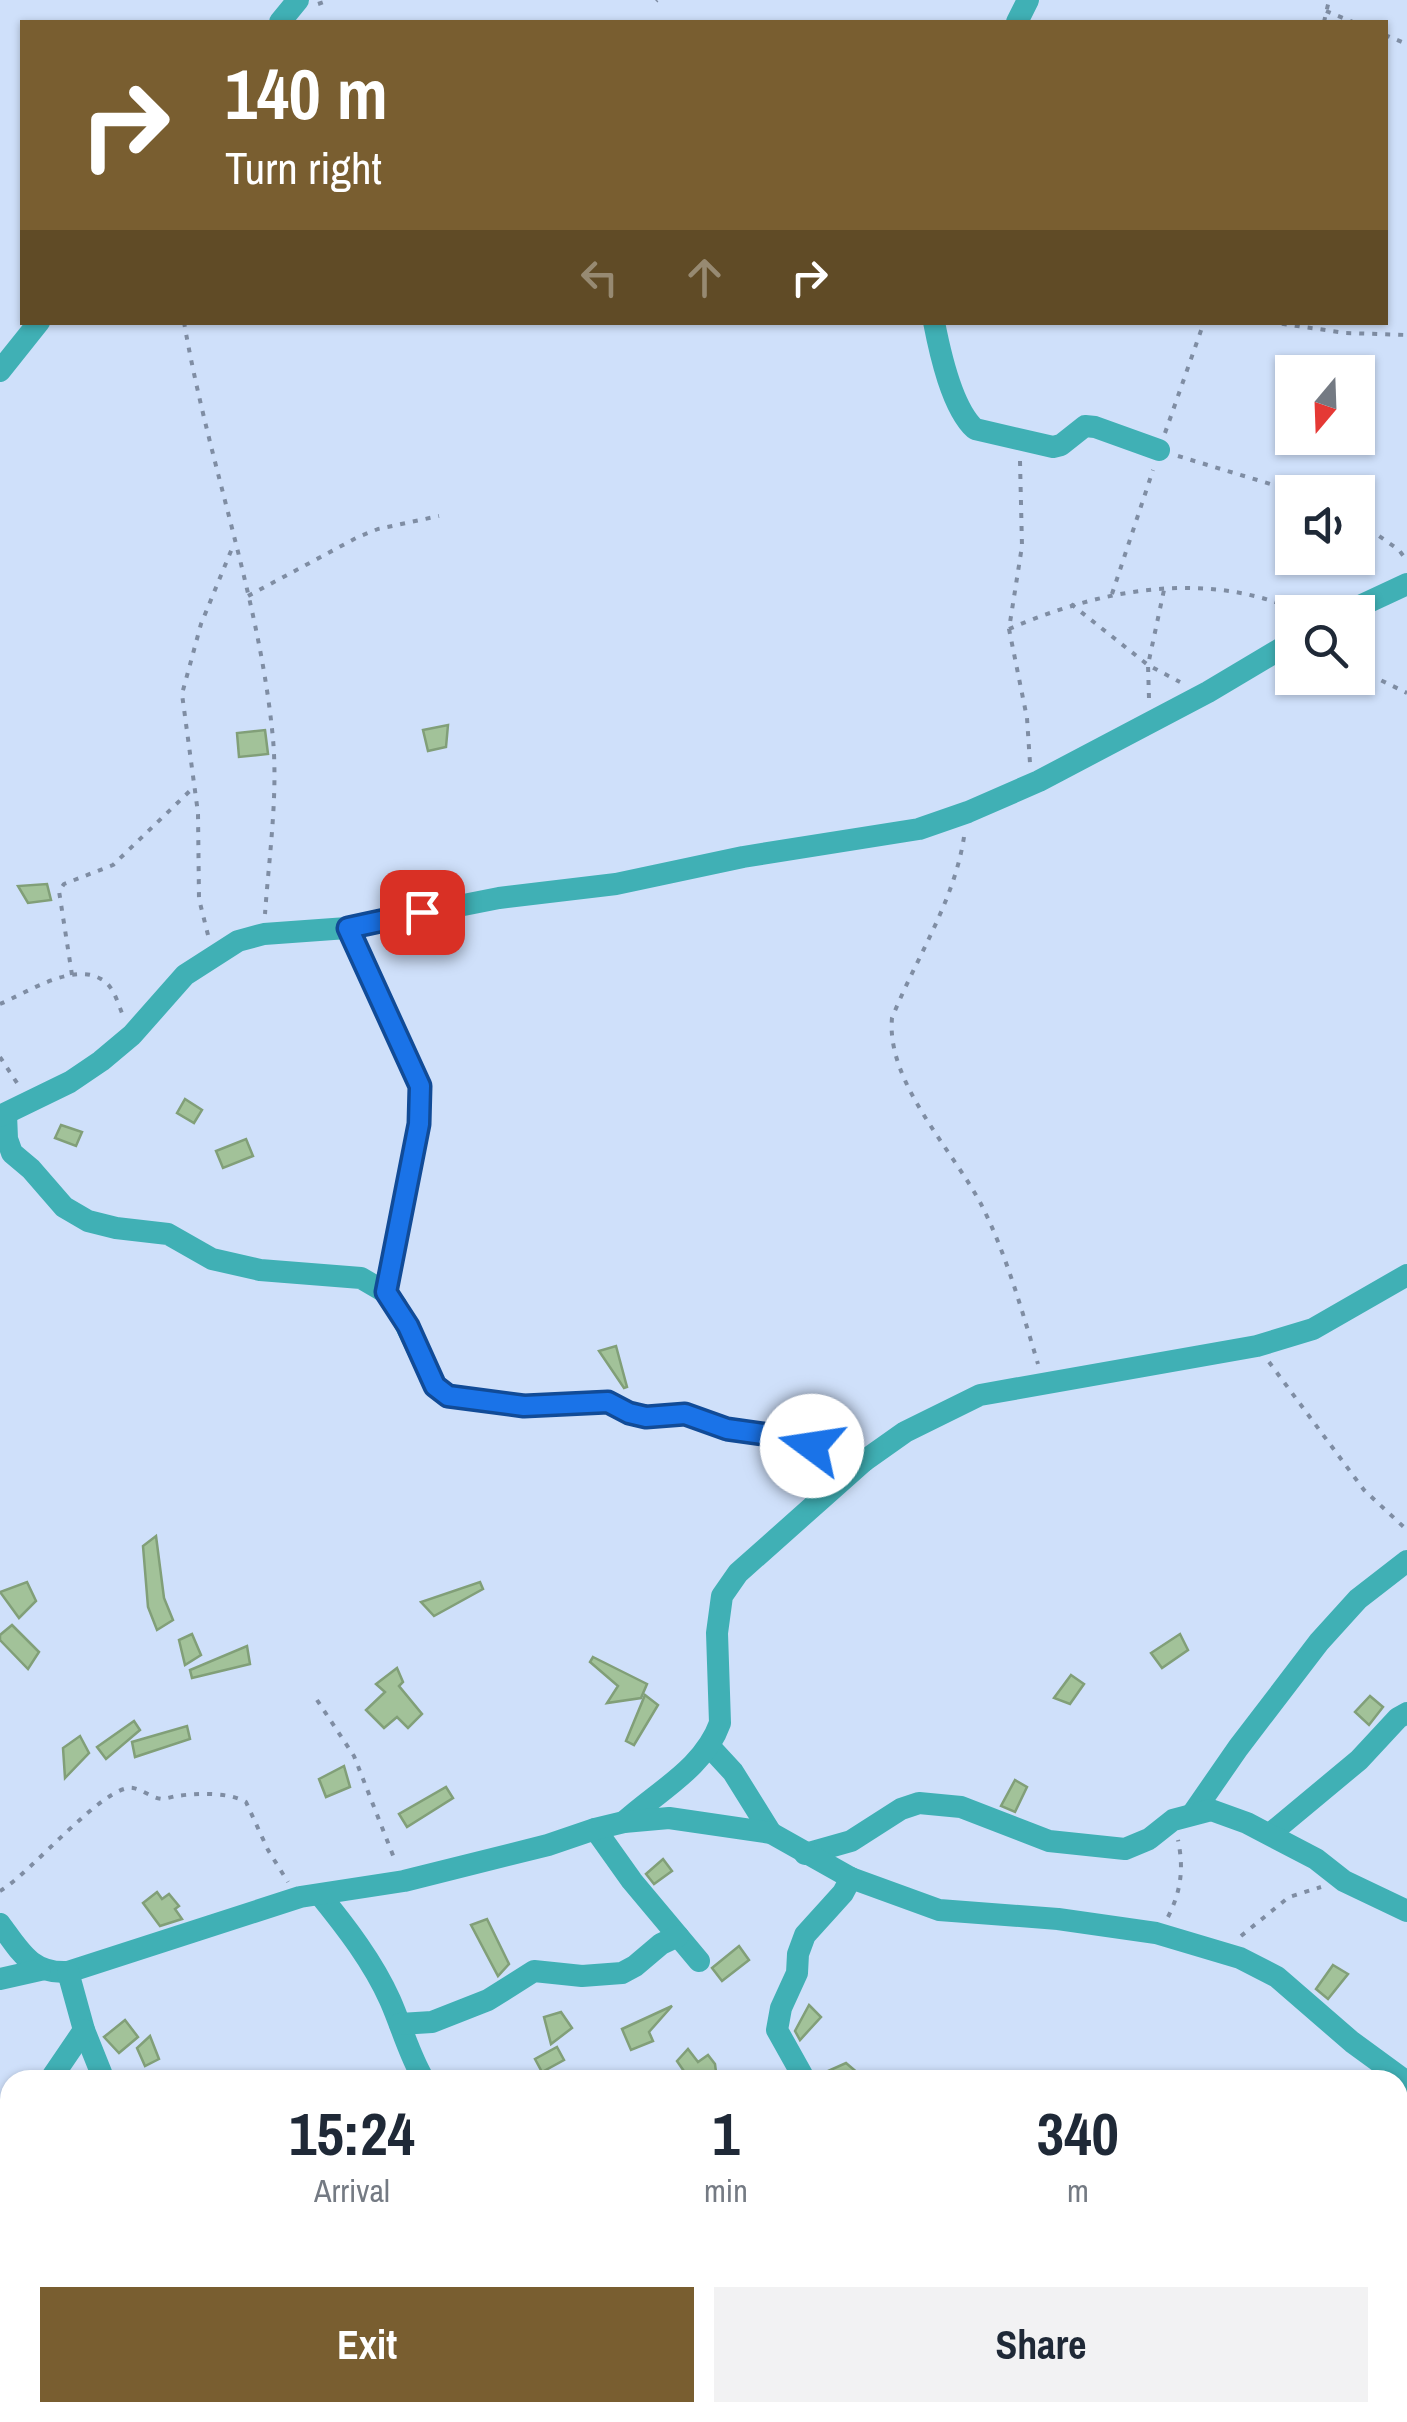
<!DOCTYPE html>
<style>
:root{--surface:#fff;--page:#f2f2f3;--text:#1f2937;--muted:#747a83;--accent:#795e30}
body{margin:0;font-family:"Archivo Narrow",sans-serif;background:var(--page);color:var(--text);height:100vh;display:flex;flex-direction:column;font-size:38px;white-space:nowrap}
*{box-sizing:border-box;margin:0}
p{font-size:32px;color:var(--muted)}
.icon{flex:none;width:55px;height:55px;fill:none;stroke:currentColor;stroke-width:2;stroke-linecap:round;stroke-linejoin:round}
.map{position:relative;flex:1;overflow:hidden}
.side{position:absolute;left:0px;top:2070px;width:1408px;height:352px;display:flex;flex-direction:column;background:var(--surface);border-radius:30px 30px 0 0;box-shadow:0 2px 8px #0004}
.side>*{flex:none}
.guide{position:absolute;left:20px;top:20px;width:1368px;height:305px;border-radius:0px;box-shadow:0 2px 8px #0004;background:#795e30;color:#fff;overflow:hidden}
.needle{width:65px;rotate:199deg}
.tools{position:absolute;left:1275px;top:355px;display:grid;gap:20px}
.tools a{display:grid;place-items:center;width:100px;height:100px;border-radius:0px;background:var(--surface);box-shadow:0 2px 8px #0004;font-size:50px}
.pin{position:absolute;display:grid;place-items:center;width:85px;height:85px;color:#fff;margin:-42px;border-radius:20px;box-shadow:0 5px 15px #0006}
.me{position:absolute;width:110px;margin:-55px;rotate:284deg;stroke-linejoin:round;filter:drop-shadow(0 0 8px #0008)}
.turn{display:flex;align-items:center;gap:35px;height:210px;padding:0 40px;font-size:45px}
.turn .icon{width:130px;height:130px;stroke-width:2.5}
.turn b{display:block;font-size:70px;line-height:85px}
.lanes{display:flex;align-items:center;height:95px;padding:0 40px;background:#0003;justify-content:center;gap:50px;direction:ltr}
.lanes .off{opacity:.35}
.eta{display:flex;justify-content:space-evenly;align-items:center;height:170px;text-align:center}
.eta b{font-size:60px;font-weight:700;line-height:70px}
.action{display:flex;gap:20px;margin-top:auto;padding:20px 40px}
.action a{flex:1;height:115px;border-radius:0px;background:var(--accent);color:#fff;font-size:40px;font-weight:700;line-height:115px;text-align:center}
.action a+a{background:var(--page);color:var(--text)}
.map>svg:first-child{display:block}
.building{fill:#a2c299;stroke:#819f78;stroke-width:2.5}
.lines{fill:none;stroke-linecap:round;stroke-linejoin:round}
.path{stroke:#7f8da3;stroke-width:4;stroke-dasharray:5 8;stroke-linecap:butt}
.minor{stroke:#40b0b5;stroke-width:22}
.route-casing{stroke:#114b97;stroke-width:25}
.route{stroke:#1a73e8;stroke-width:18}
</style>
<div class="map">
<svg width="1407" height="2422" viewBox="0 0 1407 2422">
<rect width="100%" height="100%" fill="#cfe0fa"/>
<g class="building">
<polygon points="448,725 446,747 428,751 423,730"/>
<polygon points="265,730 268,754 239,757 237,733"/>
<polygon points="47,884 51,900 28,903 18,886"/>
<polygon points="185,1099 202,1110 194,1123 177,1113"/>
<polygon points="61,1125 82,1132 76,1146 55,1138"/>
<polygon points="246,1139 253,1156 223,1168 216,1151"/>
<polygon points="616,1346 627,1387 624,1388 599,1351"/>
<polygon points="156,1536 164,1598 173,1620 157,1630 148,1607 143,1546"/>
<polygon points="27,1582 36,1601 19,1618 0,1592"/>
<polygon points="480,1582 483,1589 434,1616 421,1602"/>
<polygon points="12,1625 39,1652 28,1669 0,1640 0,1635"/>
<polygon points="192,1634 201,1655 185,1665 179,1640"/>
<polygon points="1180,1634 1188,1650 1162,1668 1151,1653"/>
<polygon points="247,1646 250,1664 192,1678 190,1670"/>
<polygon points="593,1657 647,1684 641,1698 607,1703 618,1686 590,1662"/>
<polygon points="397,1668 403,1682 399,1686 422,1714 408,1728 397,1717 384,1728 366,1710 385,1692 376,1684"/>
<polygon points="1071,1675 1084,1684 1070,1704 1054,1698"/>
<polygon points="645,1695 658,1705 634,1745 626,1741"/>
<polygon points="1370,1696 1383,1707 1369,1725 1355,1712"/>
<polygon points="134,1721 140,1730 106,1759 97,1747"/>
<polygon points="187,1726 190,1739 135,1757 132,1742"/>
<polygon points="80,1736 89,1753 65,1778 63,1748"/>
<polygon points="344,1766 350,1787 326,1797 319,1779"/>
<polygon points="1015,1780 1027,1787 1015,1812 1001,1806"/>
<polygon points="446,1787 453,1798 407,1827 399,1814"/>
<polygon points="663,1859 672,1871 654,1884 646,1874"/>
<polygon points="157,1892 162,1899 169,1894 179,1906 175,1909 182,1919 160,1926 143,1903"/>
<polygon points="487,1919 509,1964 498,1976 471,1925"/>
<polygon points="739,1946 749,1960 722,1981 712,1968"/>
<polygon points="1333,1965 1348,1974 1328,1999 1316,1989"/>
<polygon points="809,2005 821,2017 800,2040 795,2031"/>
<polygon points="672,2006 649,2032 653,2041 631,2050 622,2029"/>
<polygon points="561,2012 572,2028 551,2044 544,2017"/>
<polygon points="125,2020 138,2037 119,2053 104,2037"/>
<polygon points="150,2036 159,2059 145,2066 137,2048"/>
<polygon points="557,2047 564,2060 542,2072 535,2059"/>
<polygon points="688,2049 698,2062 708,2055 715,2064 717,2080 690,2080 677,2061"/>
<polygon points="846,2063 866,2080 820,2080 819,2075"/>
</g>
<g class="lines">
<g class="path">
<polyline points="656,1 657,0"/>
<polyline points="318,4 330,0"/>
<polyline points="1326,11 1353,22"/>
<polyline points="1324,22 1329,0"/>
<polyline points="1385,35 1407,44"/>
<path d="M184,322C208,462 260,599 273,739C278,796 269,857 265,914"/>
<polyline points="1269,322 1346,333 1407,335"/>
<polyline points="1165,433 1204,322"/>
<polyline points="1178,456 1297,492"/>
<polyline points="1020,461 1022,546 1009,629 1027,718 1030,763"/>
<polyline points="1358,521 1399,550 1407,561"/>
<polyline points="1112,594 1153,470"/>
<polyline points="248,596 358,537 378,529 439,516"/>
<polyline points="1071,604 1148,665 1180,682"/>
<path d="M1009,629C1102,589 1205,569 1301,612"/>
<polyline points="1358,669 1407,693"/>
<polyline points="1149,698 1148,665 1164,590"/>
<path d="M964,837C954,902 916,958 892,1018C886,1082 952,1149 981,1204C1006,1253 1022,1311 1038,1364"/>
<polyline points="208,935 199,899 198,813 182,694 201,624 233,546"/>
<polyline points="72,975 59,891 64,884 113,865 195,786"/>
<path d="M0,1004C26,993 73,962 101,979C113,985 117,1001 122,1013"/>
<polyline points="0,1057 19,1086"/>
<polyline points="1269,1362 1364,1490 1407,1530"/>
<polyline points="317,1700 354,1756 396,1863"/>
<path d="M0,1891C30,1874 105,1783 133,1788C143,1790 152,1798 162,1799C165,1799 175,1796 177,1796C197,1793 229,1792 246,1802L268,1850L288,1882"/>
<path d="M1168,1917C1181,1891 1184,1869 1178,1840"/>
<polyline points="1241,1936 1289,1897 1321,1887"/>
</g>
<g class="minor">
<polyline points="280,22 298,0"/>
<polyline points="1017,22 1028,0"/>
<path d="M934,322C940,353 952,408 975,429L1053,447L1061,445L1085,426L1095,427L1159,450"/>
<polyline points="0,371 39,322"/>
<polyline points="1347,612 1407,584"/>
<polyline points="347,928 420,1086 419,1125 385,1292"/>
<polyline points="6,1114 7,1139 12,1153 31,1169 64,1207 88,1221 116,1228 168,1234 212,1259 260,1270 361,1278 385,1292 396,1305 435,1386 448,1395 525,1406 608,1401 629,1413 645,1417 685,1414 727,1429 763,1434 864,1461"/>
<polyline points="0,1116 70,1082 101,1061 132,1035 185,975 238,941 264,934 347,928 499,898 616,884 743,857 919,829 968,812 1039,781 1208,692 1292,642"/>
<polyline points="709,1746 733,1772 771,1833"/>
<polyline points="1193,1813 1238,1748 1319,1642 1358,1599 1407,1561"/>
<path d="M624,1822C658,1791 704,1768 720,1723L717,1633L722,1596L738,1573L864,1461L905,1432L980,1395L1257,1346L1313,1329L1407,1275"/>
<polyline points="595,1829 632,1881 699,1961"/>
<polyline points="1270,1834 1359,1760 1398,1718 1407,1713"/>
<polyline points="805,1854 851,1841 901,1809 919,1803 961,1807 1049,1841 1125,1849 1149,1839 1173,1820 1211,1810 1247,1823 1316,1859 1344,1881 1407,1911"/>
<path d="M320,1895C346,1927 373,1962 390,2000C402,2027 409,2055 424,2080"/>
<path d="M0,1924C20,1951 31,1974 68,1972L300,1897L404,1881L548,1845L595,1829L624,1822L669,1818L771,1833L851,1878L939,1910L1058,1919L1156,1933L1240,1958L1277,1977L1352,2042L1407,2082"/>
<polyline points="68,1972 84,2030 104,2080"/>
<polyline points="0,1979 40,1970"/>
<polyline points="400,2024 432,2022 488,2000 534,1971 582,1976 622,1973 635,1966 661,1944 678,1936"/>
<polyline points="50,2080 84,2030"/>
<polyline points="805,2080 777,2030 781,2008 797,1973 798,1954 805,1935 843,1893 851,1878"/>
<polyline points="0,2182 10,2157"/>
<polyline points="1398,2272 1407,2268"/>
<polyline points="0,2281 6,2316 0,2334"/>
<polyline points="0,2356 10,2373"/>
<polyline points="51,2412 63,2422"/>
<polyline points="446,2412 456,2422"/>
<polyline points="1066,2412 1080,2422"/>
<polyline points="269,2422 275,2412"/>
<polyline points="843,2422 859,2412"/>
</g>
</g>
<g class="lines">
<g class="route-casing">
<polyline id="route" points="422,912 348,928 420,1086 419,1124 386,1292 408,1326 435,1386 448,1396 524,1406 608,1402 629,1413 646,1417 685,1414 727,1429 763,1434 812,1446"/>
</g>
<use href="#route" class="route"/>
</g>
</svg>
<div class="tools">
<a><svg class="needle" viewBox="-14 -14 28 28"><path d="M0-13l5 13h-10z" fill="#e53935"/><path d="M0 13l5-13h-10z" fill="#747a83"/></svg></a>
<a><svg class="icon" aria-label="sound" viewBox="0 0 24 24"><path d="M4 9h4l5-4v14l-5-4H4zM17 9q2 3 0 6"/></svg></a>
<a><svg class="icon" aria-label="search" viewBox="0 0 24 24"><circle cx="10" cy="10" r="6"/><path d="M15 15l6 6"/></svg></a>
</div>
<div class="pin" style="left:422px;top:912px;background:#d93025"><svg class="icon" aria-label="arrive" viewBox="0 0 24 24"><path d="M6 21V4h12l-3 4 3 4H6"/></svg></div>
<svg class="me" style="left:812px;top:1446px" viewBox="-20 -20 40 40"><circle r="19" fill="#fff"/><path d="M0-13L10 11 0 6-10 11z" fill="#1a73e8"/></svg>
<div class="guide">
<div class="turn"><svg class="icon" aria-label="right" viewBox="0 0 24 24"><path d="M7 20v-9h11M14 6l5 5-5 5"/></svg><div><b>140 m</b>Turn right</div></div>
<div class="lanes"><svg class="icon off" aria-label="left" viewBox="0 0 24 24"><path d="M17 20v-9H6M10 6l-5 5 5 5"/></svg><svg class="icon off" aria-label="ahead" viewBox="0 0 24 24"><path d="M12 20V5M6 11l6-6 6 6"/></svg><svg class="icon" aria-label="right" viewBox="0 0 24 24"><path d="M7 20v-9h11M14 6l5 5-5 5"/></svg></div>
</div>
<section class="side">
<div class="eta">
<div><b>15:24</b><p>Arrival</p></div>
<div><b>1</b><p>min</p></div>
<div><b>340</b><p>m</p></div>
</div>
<div class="action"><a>Exit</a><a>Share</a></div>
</section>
</div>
